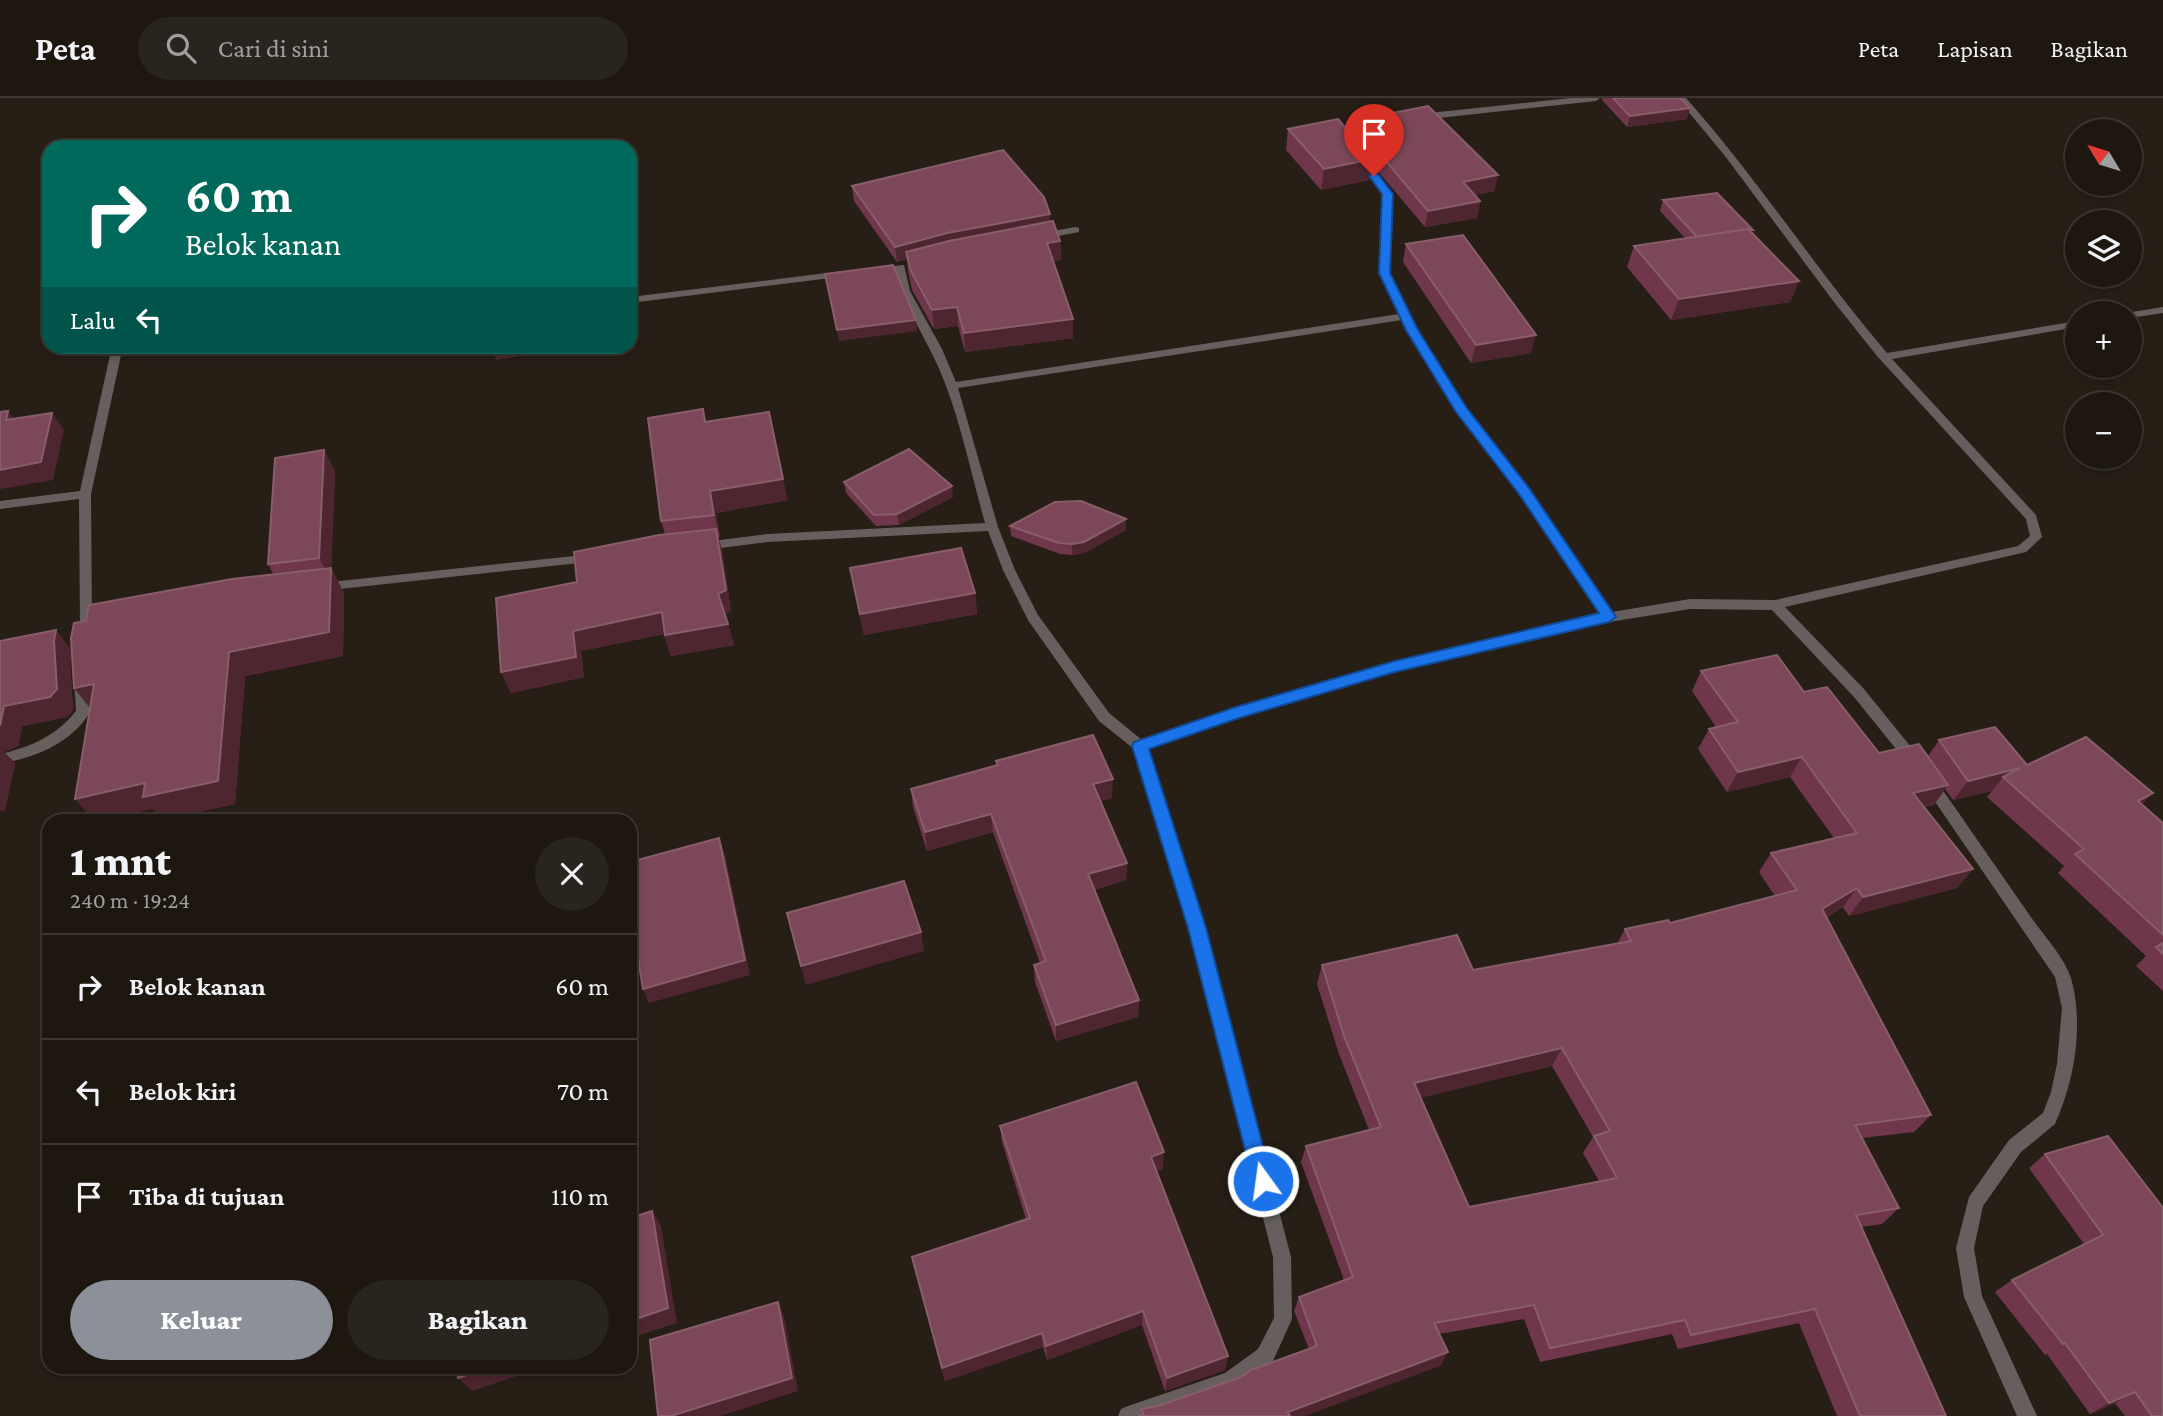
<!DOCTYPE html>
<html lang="id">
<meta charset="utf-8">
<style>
:root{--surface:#1d1710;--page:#2a241e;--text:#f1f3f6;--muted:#a09f9f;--line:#3b3630;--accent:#8c9099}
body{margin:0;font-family:"Crimson Pro",serif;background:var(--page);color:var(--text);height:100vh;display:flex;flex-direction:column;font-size:26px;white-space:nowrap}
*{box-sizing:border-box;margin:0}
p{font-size:23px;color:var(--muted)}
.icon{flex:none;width:38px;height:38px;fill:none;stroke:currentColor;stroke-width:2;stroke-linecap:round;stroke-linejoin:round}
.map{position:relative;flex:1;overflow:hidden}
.drawer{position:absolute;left:42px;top:716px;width:595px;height:560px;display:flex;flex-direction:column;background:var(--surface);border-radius:21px;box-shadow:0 4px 10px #0003,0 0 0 2px var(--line)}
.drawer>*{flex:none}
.banner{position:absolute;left:42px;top:42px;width:595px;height:214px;border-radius:21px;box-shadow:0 4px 10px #0003,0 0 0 2px var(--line);background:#00695c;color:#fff;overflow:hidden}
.needle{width:46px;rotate:308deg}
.fabs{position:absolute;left:2065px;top:21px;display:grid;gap:14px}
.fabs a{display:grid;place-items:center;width:77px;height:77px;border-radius:50%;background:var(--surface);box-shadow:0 4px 10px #0003,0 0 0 2px var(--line);font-size:35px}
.pin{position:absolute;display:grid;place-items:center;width:60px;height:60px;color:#fff;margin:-72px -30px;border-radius:50% 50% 50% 0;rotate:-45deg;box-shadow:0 0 7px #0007}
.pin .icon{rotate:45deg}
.me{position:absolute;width:77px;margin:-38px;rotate:346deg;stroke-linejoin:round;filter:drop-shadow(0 0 5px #0008)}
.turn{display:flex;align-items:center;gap:24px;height:147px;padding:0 28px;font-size:32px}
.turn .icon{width:91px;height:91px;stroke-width:2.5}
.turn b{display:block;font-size:49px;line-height:60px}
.then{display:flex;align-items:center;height:66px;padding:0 28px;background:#0003;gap:14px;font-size:26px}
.round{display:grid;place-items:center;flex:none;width:74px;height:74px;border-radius:37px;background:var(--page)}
.head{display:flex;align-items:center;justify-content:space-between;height:119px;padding:0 28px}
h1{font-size:42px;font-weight:800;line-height:52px}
.primary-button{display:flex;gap:14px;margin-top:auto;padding:14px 28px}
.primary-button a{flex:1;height:80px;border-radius:42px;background:var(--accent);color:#fff;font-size:28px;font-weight:800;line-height:80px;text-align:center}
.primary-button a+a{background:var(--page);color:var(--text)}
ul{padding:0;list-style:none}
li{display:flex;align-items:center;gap:21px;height:105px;padding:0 28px;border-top:2px solid var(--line)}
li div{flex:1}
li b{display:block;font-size:26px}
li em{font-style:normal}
header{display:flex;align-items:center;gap:42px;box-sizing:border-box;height:98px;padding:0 35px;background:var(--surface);border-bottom:2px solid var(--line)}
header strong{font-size:33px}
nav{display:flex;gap:38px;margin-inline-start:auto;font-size:24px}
.search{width:490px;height:63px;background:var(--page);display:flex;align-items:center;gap:18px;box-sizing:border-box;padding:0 24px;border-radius:38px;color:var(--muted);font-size:26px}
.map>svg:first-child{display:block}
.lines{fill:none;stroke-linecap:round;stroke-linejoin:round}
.minor{fill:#665f5d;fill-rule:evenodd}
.wall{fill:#70374c;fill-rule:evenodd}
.shaded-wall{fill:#4e2630}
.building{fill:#7b4759;stroke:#8a5d6b;stroke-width:2;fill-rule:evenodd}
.route{fill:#1a73e8;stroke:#114b97;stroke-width:2}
</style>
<header>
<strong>Peta</strong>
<div class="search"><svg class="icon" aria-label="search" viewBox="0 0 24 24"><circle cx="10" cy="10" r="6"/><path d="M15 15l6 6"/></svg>Cari di sini</div>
<nav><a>Peta</a><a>Lapisan</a><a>Bagikan</a></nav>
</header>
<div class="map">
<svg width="2163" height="1318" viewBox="0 0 2163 1318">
<rect width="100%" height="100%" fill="#271f16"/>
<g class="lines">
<g class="minor">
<polygon points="1571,0 1600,0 1596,3 1420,22 1415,19 1420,16"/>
<path d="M1677,0H1686C1758,81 1817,173 1887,255L2077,223V229L1892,261L2036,417L2042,439L2026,454L2022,455L1785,509L1864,591L1919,659L1921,663L1919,667H1909L1854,599L1772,512L1690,511L1609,524L1395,573L1239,619L1148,651L1205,830L1291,1159L1292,1221L1272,1265L1237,1289L1155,1318H1118L1121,1311L1128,1308L1225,1275L1258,1251L1274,1220L1273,1159L1189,830L1134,651L1099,623L1028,522L1003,472L988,433L768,444L704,452L698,448L704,444L768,436L985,425C972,379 962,330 945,285C931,247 904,211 896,173L873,174V170L904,167L910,193L942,251L956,284L1399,216L1379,175L1382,96L1359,63L1337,40L1341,30L1369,21L1372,22V26L1348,34L1347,40L1365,59L1392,96L1389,175L1417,232L1465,309L1528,390L1612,514L1690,501L1775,502L2018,448L2030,438L2026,421L1877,258L1834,204L1725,58ZM1402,222L1457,314L1520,396L1600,516L1395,563L1236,610L1142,642L1109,615L1038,517L1015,472L998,429L958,290Z"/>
<polygon points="1075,129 1079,130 1079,134 1038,142 1033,139 1038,136"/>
<polygon points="843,173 848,176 847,178 630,205 630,199"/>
<polygon points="2163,209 2163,215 2130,220 2130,215 2126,215"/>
<polygon points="112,248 123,248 91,396 92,527 86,532 80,527 79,401 0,411 0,403 80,393"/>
<polygon points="593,456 597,457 599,460 597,463 321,493 315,489 321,485"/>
<path d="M81,576L88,581L90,614C70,647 35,659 0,666V656C31,649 56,638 76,613L74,581Z"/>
<path d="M1930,679L1935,681C1968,728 2000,775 2033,822C2045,839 2064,859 2071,880C2084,927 2075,981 2055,1026L2021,1054L1983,1108L1974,1150L1982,1198L2037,1318H2017L1964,1199L1956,1150L1969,1099L2009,1042L2043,1015L2051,994L2057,966L2062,910L2055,879L1925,689L1923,685L1925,681Z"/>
</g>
</g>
<g class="wall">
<polygon points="1602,0 1680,0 1687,21 1627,29 1602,2"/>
<polygon points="1352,23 1498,77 1494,93 1475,97 1480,103 1477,120 1425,129 1371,65 1369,82 1321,92 1286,52 1288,31 1350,36"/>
<polygon points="852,88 1050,124 1060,143 1061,162 1053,163 1073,240 965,254 958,228 934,231 912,192 908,173 907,161 897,164 854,103"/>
<polygon points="1663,102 1752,134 1799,183 1790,204 1671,222 1627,169 1634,148 1685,140 1660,113"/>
<polygon points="1406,146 1531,255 1471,265 1403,164"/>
<polygon points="703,311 706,324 788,402 716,415 720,439 718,439 722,452 731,513 725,516 734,547 671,558 664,536 581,553 584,579 511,595 501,574 577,484 665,436 661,423"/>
<polygon points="335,373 331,470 344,495 343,558 245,578 235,706 161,722 153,711 90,611 72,555 70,564 73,612 67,619 22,628 18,648 4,654 15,665 5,712 0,543 72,553 86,523 274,477 268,466"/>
<polygon points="844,384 953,399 899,427 876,428 846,395"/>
<polygon points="1126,421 1126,432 1084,455 1072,457 1060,456 1011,438 1010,428"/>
<polygon points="850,470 975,495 977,516 864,537"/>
<path d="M1701,573L1804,594L1879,655L1928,658L1939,642L2027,667L2142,707L2163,725V893L2136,868L2146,858L2058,775L2064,768L1987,699L1992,693L1953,702L1945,691L1934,707L1924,709L1973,771L1957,790L1849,818L1843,809L1827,819L1931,1017L1914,1034L1862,1040L1899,1110L1882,1126L1861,1129L1946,1318H1837L1799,1225L1678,1251L1672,1236L1540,1264L1524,1221L1439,1236L1448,1254L1440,1268L1140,1317L1141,1311L1158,1308L1241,1279L1309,1251L1294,1213L1299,1199L1344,1182L1301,1064L1306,1048L1369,1032L1339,956L1317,886L1322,867L1473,872L1617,846L1625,831L1670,825L1775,798L1759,774L1771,755L1834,740L1790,679L1727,694L1698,651L1709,631L1716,629L1692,593ZM1552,968L1593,1039L1583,1055L1599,1083L1469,1109L1421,999Z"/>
<polygon points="996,663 1112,700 1100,703 1127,765 1126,782 1094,792 1139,902 1138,919 1056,943 1035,884 1034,867 1040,865 993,734 927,753 913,709 911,691 996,668"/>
<polygon points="1000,1028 1163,1071 1157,1073 1228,1258 1225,1272 1165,1293 1142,1227 1047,1262 1043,1249 945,1283 916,1174 1026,1121 1002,1044"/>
<polygon points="2108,1038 2163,1318 2125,1318 2115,1305 2090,1316 2047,1256 2045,1257 1995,1194 2012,1182 2084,1146 2029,1070 2045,1056"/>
</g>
<g class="shaded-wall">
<polygon points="1690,10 1687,21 1627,29 1630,18"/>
<polygon points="1372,61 1369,82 1321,92 1324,71"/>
<polygon points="1498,77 1494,93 1460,100 1463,84"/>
<polygon points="1480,103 1477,120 1425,129 1428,113"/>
<polygon points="1050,116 1050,131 906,154 907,161 897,164 895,149 947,135"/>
<polygon points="1060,143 1061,162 1048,164 1047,145"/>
<polygon points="1799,183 1790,204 1671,222 1679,201"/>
<polygon points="957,209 958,228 934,231 932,212"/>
<polygon points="1073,221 1073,240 965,254 964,235"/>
<polygon points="916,222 917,233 839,243 837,232"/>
<polygon points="1536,237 1531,255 1471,265 1476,247"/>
<polygon points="491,248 563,248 563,251 496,262"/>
<polygon points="8,313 20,330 6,322"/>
<polygon points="52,315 64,332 53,382 0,391 0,372"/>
<polygon points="324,352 335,373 331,481 319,460"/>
<polygon points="783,381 788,402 716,415 720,439 714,417 710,393"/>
<polygon points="952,388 953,399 899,427 897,416"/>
<polygon points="1126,421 1126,432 1084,455 1072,457 1072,446"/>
<polygon points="716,431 722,452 731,513 724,517 718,496"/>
<polygon points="331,470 344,495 343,558 245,578 235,706 161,722 153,711 99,723 94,723 75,701 145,685 229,554"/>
<polygon points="975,495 977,516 864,537 860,516"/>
<polygon points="662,514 668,535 581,553 584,579 511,595 501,574 573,533"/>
<polygon points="728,526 734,547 671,558 665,537"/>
<polygon points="56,532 72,553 70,564 73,612 67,619 22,628 18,648 4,654 15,665 5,712 0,713 0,628 4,608 54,543"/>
<polygon points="94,586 93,614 74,590"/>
<polygon points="1802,659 1790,679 1727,694 1738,674"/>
<polygon points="2020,670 2003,679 1992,693 1953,702 1968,683"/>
<polygon points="1113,681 1112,700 1093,705 1093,686"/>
<polygon points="1948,687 1934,707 1899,715 1913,695"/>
<polygon points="2153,695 2135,714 2138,703"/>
<polygon points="991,716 993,734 927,753 925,734"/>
<polygon points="719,740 725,756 750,877 649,905 643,891"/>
<polygon points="1127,765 1126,782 1088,794 1088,776"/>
<polygon points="1973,771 1957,790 1849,818 1863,799"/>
<polygon points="1857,790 1843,809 1809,830 1822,811"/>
<polygon points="921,834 924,853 806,887 801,868"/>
<polygon points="630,876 637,917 630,919"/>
<polygon points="1139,902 1138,919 1056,943 1056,927"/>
<polygon points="1562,950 1552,968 1408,1003 1414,985"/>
<polygon points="1164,1054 1163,1071 1150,1075 1151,1059"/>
<polygon points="652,1113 661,1128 677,1225 630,1240 630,1223"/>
<polygon points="778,1204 784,1218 798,1293 720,1318 671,1318"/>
<polygon points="1143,1213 1142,1227 1047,1262 1046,1248"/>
<polygon points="1042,1235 1043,1249 945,1283 942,1270"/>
<polygon points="1448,1254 1440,1268 1305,1318 1286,1318 1288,1314"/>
<polygon points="1228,1258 1225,1272 1165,1293 1167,1280"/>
<polygon points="491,1269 544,1269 472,1293 458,1280"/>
<polygon points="2135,1294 2115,1305 2090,1316 2109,1305"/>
</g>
<g class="building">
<polygon points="1613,0 1680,0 1690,10 1630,18"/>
<polygon points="1428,8 1498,77 1463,84 1480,103 1428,113 1352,23"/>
<polygon points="1338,21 1372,61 1324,71 1288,31"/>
<polygon points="1003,52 1044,99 1050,116 947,135 895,149 852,88"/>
<polygon points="1717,95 1753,132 1750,132 1748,131 1697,139 1663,102"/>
<polygon points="1053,123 1060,143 1047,145 1073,221 964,235 957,209 932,212 911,173 906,154 949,143"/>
<polygon points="1748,131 1799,183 1679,201 1634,148"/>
<polygon points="1463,137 1536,237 1476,247 1406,146"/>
<polygon points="893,167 916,222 837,232 825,176"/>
<polygon points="703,311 705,324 769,314 783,381 710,393 714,417 661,423 648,320"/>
<polygon points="8,313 6,322 52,315 41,364 0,372 0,314"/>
<polygon points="909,351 952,388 897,416 874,417 844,384"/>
<polygon points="324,352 319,460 268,466 275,360"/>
<polygon points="1081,403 1126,421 1084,444 1072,446 1059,445 1010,428 1055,404"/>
<polygon points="716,431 726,492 718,496 728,526 665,537 662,514 573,533 576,559 501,574 496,500 577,484 574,454 659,437"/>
<polygon points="961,450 975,495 860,516 850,470"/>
<polygon points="331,470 329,534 229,554 218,683 143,699 145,685 75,701 94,586 74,590 71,540 74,525 86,523 89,507 232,481"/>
<polygon points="56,532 54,543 57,591 50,599 4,608 0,628 0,543"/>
<path d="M1777,557L1804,594L1827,589L1879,655L1919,646L1948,687L1913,695L1973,771L1863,799L1857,790L1822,811L1931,1017L1855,1027L1899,1110L1856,1117L1946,1318H1860L1815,1211L1691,1237L1685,1222L1550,1250L1534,1207L1434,1225L1448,1254L1288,1314L1290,1318H1138L1143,1316L1141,1311L1158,1308L1241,1279L1251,1272L1317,1248L1299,1199L1353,1179L1306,1048L1381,1029L1344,938L1322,867L1457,837L1473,872L1631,843L1625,831L1668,822L1670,825L1797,792L1771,755L1857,735L1802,659L1738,674L1709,631L1738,624L1701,573ZM1562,950L1610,1033L1594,1038L1617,1080L1469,1109L1414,985Z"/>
<polygon points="1995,629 2027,667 2086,639 2153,695 2138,703 2163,725 2163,837 2075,756 2084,751 2003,679 2020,670 1968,683 1939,642"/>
<polygon points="1093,637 1113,681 1093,686 1127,765 1088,776 1139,902 1056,927 1034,867 1046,863 991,716 925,734 911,691 998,667 996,663"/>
<polygon points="719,740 745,862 643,891 630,812 630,764"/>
<polygon points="904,783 921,834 801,868 787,815"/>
<polygon points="2163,845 2163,856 2156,849"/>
<polygon points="630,890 633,908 630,908"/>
<polygon points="1136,984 1164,1054 1151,1059 1228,1258 1167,1280 1143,1213 1046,1248 1042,1235 942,1270 912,1159 1030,1120 1000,1028"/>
<polygon points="2108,1038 2163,1110 2163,1318 2152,1318 2135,1294 2109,1305 2065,1245 2063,1246 2012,1182 2103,1137 2045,1056"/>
<polygon points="652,1113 668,1210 630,1223 630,1120"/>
<polygon points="778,1204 792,1280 671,1318 658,1318 650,1242"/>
<polygon points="457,1269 491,1269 458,1280"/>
</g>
<polygon class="route" points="1371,76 1378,76 1393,96 1390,175 1418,232 1466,309 1529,390 1616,519 1609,524 1395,574 1239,620 1149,651 1206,830 1272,1083 1270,1090 1263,1092 1256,1090 1253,1083 1188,830 1132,648 1134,644 1236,609 1395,563 1599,515 1519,396 1456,314 1406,232 1379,175 1382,96 1369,78"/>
</svg>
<div class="fabs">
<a><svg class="needle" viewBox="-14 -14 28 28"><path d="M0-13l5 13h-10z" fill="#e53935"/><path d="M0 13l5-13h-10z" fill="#a09f9f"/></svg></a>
<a><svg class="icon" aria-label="layers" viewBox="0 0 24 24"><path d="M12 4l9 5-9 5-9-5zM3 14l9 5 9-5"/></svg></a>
<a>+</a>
<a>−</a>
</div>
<div class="pin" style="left:1374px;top:78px;background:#d93025"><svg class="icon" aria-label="arrive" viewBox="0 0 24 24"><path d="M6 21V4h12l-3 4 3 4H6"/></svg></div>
<svg class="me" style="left:1263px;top:1083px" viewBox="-20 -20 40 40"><circle r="17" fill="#1a73e8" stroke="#fff" stroke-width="3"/><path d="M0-11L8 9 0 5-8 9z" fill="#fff"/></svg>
<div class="banner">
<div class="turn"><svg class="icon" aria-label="right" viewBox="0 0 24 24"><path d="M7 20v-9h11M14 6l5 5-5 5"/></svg><div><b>60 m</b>Belok kanan</div></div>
<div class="then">Lalu<svg class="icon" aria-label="left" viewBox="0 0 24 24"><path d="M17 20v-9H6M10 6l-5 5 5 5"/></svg></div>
</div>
<section class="drawer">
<div class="head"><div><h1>1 mnt</h1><p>240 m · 19:24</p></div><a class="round"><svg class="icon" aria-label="close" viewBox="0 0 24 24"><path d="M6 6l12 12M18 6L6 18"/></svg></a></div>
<ul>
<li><svg class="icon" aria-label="right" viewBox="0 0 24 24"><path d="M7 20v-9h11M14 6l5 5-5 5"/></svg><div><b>Belok kanan</b></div><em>60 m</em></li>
<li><svg class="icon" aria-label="left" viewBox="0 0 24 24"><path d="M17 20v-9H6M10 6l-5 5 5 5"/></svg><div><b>Belok kiri</b></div><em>70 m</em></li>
<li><svg class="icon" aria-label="arrive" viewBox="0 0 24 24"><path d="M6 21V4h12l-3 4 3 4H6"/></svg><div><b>Tiba di tujuan</b></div><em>110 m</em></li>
</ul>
<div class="primary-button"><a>Keluar</a><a>Bagikan</a></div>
</section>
</div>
